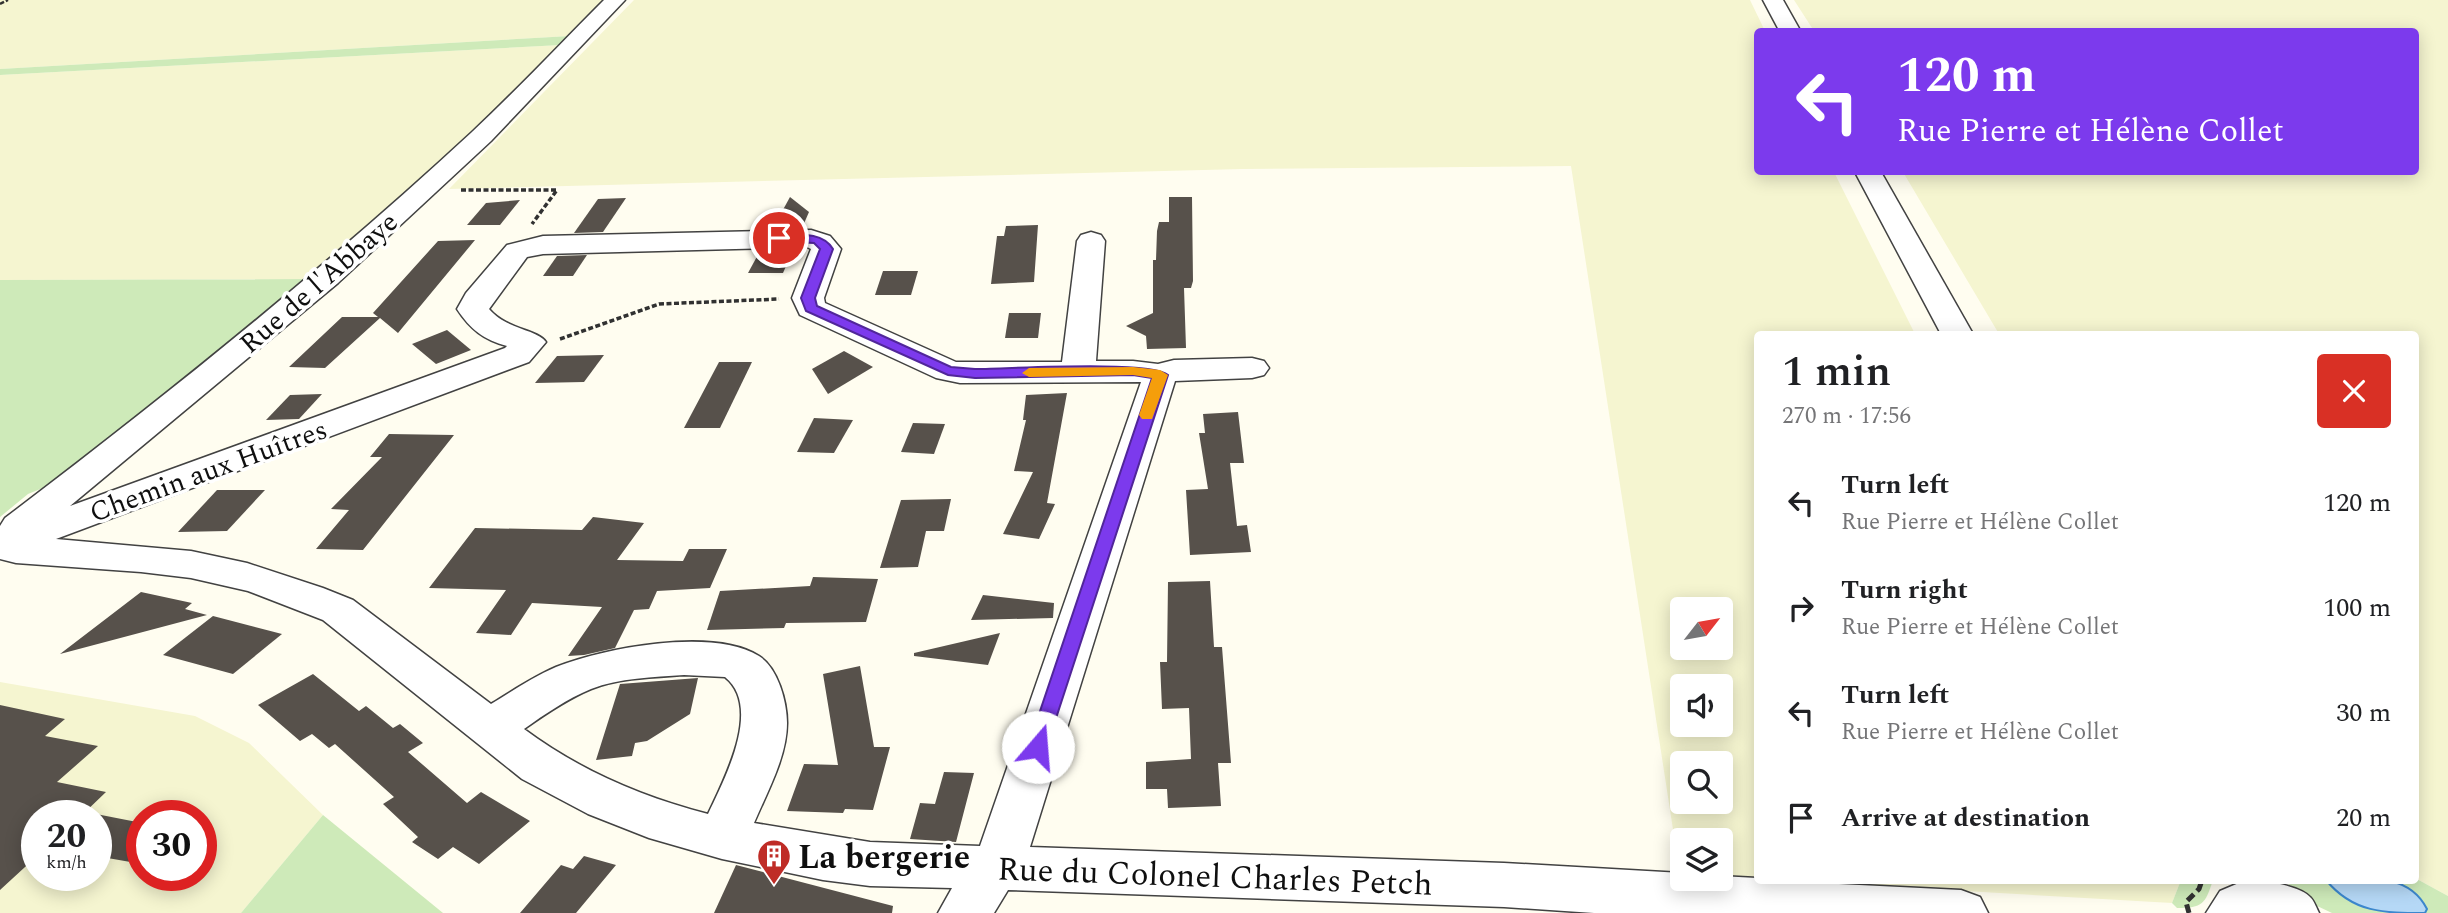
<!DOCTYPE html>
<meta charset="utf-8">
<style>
:root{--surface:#fff;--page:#f2f2f2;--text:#202124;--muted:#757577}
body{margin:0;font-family:Spectral,serif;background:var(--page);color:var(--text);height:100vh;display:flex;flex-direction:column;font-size:26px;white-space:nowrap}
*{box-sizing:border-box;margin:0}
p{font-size:23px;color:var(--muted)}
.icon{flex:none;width:38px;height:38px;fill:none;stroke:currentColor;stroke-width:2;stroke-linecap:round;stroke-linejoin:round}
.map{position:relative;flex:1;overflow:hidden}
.drawer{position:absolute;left:1754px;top:331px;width:665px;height:553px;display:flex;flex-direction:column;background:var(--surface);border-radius:7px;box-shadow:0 4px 18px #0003}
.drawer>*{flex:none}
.hud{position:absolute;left:1754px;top:28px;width:665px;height:147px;border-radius:7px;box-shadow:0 4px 18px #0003;background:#7c3aed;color:#fff;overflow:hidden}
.needle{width:46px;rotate:59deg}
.tools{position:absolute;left:1670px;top:597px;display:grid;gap:14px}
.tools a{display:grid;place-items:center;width:63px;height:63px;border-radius:7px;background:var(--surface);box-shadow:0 4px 18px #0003;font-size:35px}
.speed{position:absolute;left:21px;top:800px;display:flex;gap:14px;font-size:35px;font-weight:700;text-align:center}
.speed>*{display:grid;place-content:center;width:91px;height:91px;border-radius:50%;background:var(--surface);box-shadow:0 4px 18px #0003;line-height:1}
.speed small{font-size:18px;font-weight:400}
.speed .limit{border:10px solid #d22;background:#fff;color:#111}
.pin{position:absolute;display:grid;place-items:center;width:60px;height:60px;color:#fff;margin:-30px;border:4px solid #fff;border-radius:50%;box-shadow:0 2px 7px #0007}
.me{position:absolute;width:77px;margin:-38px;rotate:18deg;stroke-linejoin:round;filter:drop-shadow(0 0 5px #0008)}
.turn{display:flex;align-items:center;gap:24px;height:147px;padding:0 28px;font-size:32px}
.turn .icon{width:91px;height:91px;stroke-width:2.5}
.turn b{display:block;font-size:49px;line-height:60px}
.round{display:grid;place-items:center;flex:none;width:74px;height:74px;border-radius:7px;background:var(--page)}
.summary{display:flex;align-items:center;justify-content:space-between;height:119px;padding:0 28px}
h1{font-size:42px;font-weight:600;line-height:52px}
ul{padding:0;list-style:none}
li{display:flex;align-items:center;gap:21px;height:105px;padding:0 28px}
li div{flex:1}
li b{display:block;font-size:26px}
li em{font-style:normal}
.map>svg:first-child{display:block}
.farmland{fill:#f5f5d0;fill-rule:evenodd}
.green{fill:#ceeab9}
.water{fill:#b5d8f6;stroke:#3c87cd;stroke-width:2}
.building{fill:#57514b}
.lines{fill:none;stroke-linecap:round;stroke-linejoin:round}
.minor-casing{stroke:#424242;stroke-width:3}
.path-far2{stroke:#313131;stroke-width:2.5;stroke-dasharray:4.5 2;stroke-linecap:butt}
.path-far1{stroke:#313131;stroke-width:3.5;stroke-dasharray:5 2.5;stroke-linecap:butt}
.path{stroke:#313131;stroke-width:5;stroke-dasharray:9 4.5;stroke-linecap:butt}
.minor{fill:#fff;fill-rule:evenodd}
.route{fill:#7c3aed;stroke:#51269a;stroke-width:2}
.slow{fill:#f59e0b}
.labels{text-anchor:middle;stroke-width:7;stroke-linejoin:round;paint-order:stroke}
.street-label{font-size:28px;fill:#0f0f0f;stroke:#fff}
.near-poi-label{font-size:33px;font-weight:bold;fill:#0f0f0f;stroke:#fff;text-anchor:start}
.near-street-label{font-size:33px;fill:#0f0f0f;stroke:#fff}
</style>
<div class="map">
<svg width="2448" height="913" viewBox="0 0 2448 913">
<rect width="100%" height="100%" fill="#fffdf0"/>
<g class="farmland">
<polygon points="0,0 607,0 570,36 0,69"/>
<path d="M634,0H1750L1765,31L1757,32V172H1834L1915,334H1757V879L1720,877V840H1682L1680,875L1571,166L1243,169L449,189ZM1682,609H1720V648H1682ZM1682,686H1720V724H1682ZM1682,763H1720V802H1682Z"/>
<polygon points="1794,0 2448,0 2448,896 2415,878 2415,334 1999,334 1903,172 2415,172 2415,32 1814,31"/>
<polygon points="561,45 409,193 314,279 0,280 0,75"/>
<path d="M0,682L195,716L249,743L323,815L241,913H0ZM37,816H96V875H37ZM142,816H201V875H142Z"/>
<polygon points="1773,880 2181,880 2172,903"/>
</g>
<g class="green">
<polygon points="570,36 561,45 0,75 0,69"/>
<polygon points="314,279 119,436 93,449 50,485 28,494 0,517 0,280"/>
<polygon points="323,815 443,913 241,913"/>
<polygon points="2415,878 2448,896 2448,913 2332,913 2315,905 2283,880 2415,880"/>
<path d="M2181,880H2213C2205,904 2203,908 2177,908L2172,903Z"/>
</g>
<path class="water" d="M2326,880C2364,880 2407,870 2427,909L2425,913C2384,913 2353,913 2326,880Z"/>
<g class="building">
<polygon points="790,197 809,212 802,228 773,228"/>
<polygon points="1169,197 1192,197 1193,281 1191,288 1184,288 1186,348 1147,349 1146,336 1126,326 1153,313 1153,260 1156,260 1157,231 1159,222 1169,222"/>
<polygon points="626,198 603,232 574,233 598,199"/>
<polygon points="520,200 500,225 467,225 486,203"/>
<polygon points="1038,225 1034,282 991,284 997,236 1004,236 1006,226"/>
<polygon points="475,240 398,333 380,318 325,368 289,367 342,317 378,317 373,313 438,241"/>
<polygon points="793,250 783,273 748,273 760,251"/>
<polygon points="587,255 573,276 543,276 557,256"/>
<polygon points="883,271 918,271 911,295 875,295"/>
<polygon points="1009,313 1041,313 1038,338 1005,338"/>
<polygon points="447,330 471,350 436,364 412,344"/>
<polygon points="844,351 873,367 828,394 812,369"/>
<polygon points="604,355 584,382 535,383 557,356"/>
<polygon points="719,362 752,362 720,428 684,428"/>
<polygon points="1067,393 1047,503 1055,504 1039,539 1003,534 1033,472 1014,471 1026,420 1023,420 1026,395"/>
<polygon points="322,394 299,419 266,420 290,395"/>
<polygon points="1238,412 1244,463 1230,463 1237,526 1247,525 1251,552 1190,555 1186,490 1208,489 1199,433 1205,433 1203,414"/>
<polygon points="814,418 853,420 834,453 797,452"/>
<polygon points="913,423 945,424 934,454 901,452"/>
<polygon points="389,434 454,435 363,550 316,549 349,510 331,509 382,457 370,457"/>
<polygon points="217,490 265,490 227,531 178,532"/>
<polygon points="951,499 944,531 926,531 918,567 880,568 901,500"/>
<polygon points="593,517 644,523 617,560 683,561 689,549 727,549 710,588 657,591 649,609 634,610 615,648 584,655 568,656 602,607 532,603 511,635 476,633 506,590 429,588 475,528 582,530"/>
<polygon points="813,577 878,579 866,622 786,623 784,628 707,630 720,591 810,586"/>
<polygon points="1210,581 1214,647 1222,647 1231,763 1218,763 1221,806 1168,808 1167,789 1146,789 1146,762 1191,759 1189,708 1162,709 1160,662 1167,662 1168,582"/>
<polygon points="141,592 192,603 185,609 207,615 60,654"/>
<polygon points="983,595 1054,603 1053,618 971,620"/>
<polygon points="213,616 282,634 233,674 163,655"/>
<polygon points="1000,633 988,665 914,656 914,653"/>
<polygon points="860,666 874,747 890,747 873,810 845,809 843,813 787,811 804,764 838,765 823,674"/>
<polygon points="313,674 359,711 366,706 393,728 400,724 423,743 408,752 467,803 481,792 530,821 479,864 453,847 438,859 412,842 418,837 383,804 394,797 335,744 329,748 312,734 300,741 258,705"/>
<polygon points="698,678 690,714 647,741 635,743 632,756 596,760 620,684"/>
<polygon points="0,705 65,719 45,736 98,746 57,782 106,792 81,816 37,816 37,856 0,890"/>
<polygon points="944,772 974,773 956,842 910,839 920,803 935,804"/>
<polygon points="96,814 142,823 142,864 96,856"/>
<polygon points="584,856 616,865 576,913 520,913 561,865 573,869"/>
<polygon points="736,865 893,906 892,913 714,913"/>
</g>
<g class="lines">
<g class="minor-casing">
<g id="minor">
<path d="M604,0H625L491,141L338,283L70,506L505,348L507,346C484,340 470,329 457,309L466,293L507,245L543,236L811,230L830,236L841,249L824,298L825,303L956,362H1062L1077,241L1081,235L1091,232L1101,235L1105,241L1096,361H1133L1158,364L1174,360L1252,358L1264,361L1269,368L1264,375L1252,378L1175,381L1030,847L1504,863L1682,873V878H1720V876L1757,878V880L1961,890L1980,897L1988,913H1594L1504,907L1008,890L994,913H938L952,888L870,886L823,880L722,859L649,838L588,814L522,779L323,620L248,591L191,578L141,572L16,563L0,559V526L5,518C166,396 324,269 472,132C517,90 560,44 604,0ZM807,247L811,249L792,298L800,315L936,378L960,383L1141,382L980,846L870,842L754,823C767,792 787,757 787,723C787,702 778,668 759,656C713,627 603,648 556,667C533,677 512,691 491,704L353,600L323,588L247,563L191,551L56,539L529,362L546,342C537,329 507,330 489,309L527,257L543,254ZM684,675L725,677C763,707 724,780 708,814C642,797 579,770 524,729C545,714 567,699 591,689C619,678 654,677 684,675Z"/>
<polygon points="1763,0 1783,0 1801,32 1780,32"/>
<polygon points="1855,172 1881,172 1973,334 1941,334"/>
<path d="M2246,880C2262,880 2300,885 2311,898C2314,901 2317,909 2319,913H2206L2220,891Z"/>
</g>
</g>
<polyline class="path-far2" points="0,4 8,0"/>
<g class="path-far1">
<polyline points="461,190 557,190 532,224"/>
<polyline points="560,339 659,304 779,299"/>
</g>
<polyline class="path" points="2189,913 2186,902 2199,889 2202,880"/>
<use href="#minor" class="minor"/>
</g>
<path class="route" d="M779,235C798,235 822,231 833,249L815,298L817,306L951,367L975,369C1005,369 1152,360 1168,375L1045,752L1038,754L1031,752L1028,747L1152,378L1133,375L975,378L948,375L806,311L801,298L820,249L814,243L775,241L773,238Z"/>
<polygon class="slow" points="1133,367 1160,370 1168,375 1152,419 1142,419 1139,415 1152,378 1133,375 1029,377 1022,373 1029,368"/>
<defs>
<g id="building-pin" transform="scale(1.75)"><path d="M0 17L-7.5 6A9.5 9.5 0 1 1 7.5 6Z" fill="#bf2c26" stroke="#fff"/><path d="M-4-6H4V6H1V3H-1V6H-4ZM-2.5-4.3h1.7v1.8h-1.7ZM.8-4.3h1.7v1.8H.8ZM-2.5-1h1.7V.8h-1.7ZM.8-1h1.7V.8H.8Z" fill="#fff"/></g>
</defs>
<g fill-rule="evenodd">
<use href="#building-pin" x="774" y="856"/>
</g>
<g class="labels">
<g class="street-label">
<text transform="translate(318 282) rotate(-41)" y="10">Rue de l'Abbaye</text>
<text transform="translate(208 470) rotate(-20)" y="10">Chemin aux Huîtres</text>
</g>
<g class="near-poi-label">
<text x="798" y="868">La bergerie</text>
</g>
<g class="near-street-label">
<text transform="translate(1215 875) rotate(2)" y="12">Rue du Colonel Charles Petch</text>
</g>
</g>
</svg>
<div class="tools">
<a><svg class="needle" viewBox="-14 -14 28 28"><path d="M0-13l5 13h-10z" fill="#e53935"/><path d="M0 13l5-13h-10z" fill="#757577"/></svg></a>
<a><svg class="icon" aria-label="sound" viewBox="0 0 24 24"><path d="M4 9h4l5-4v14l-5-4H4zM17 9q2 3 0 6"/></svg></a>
<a><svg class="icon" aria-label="search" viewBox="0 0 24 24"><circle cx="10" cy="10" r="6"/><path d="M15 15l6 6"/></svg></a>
<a><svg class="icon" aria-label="layers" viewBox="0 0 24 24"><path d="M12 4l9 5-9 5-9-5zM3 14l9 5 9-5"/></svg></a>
</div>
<div class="speed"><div>20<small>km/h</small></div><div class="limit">30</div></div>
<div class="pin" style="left:779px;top:238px;background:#d93025"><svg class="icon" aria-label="arrive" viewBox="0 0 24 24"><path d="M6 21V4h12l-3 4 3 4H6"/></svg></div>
<svg class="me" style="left:1038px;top:747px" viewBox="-20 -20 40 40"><circle r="19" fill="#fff"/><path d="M0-13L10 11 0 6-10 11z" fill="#7c3aed"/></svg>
<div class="hud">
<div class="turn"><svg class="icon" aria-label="left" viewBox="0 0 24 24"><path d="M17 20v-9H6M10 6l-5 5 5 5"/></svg><div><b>120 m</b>Rue Pierre et Hélène Collet</div></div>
</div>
<section class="drawer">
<div class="summary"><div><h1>1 min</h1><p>270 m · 17:56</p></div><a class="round" style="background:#d93025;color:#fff"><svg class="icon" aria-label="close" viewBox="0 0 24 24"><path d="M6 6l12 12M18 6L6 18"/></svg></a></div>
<ul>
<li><svg class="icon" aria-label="left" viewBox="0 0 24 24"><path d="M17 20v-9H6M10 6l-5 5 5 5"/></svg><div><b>Turn left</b><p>Rue Pierre et Hélène Collet</p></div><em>120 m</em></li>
<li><svg class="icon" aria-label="right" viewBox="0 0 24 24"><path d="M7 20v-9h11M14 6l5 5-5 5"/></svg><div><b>Turn right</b><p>Rue Pierre et Hélène Collet</p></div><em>100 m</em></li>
<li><svg class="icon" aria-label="left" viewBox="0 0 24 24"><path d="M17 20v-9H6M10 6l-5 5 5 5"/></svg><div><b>Turn left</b><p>Rue Pierre et Hélène Collet</p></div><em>30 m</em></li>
<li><svg class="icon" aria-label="arrive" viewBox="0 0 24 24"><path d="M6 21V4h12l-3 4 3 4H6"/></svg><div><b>Arrive at destination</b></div><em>20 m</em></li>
</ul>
</section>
</div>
